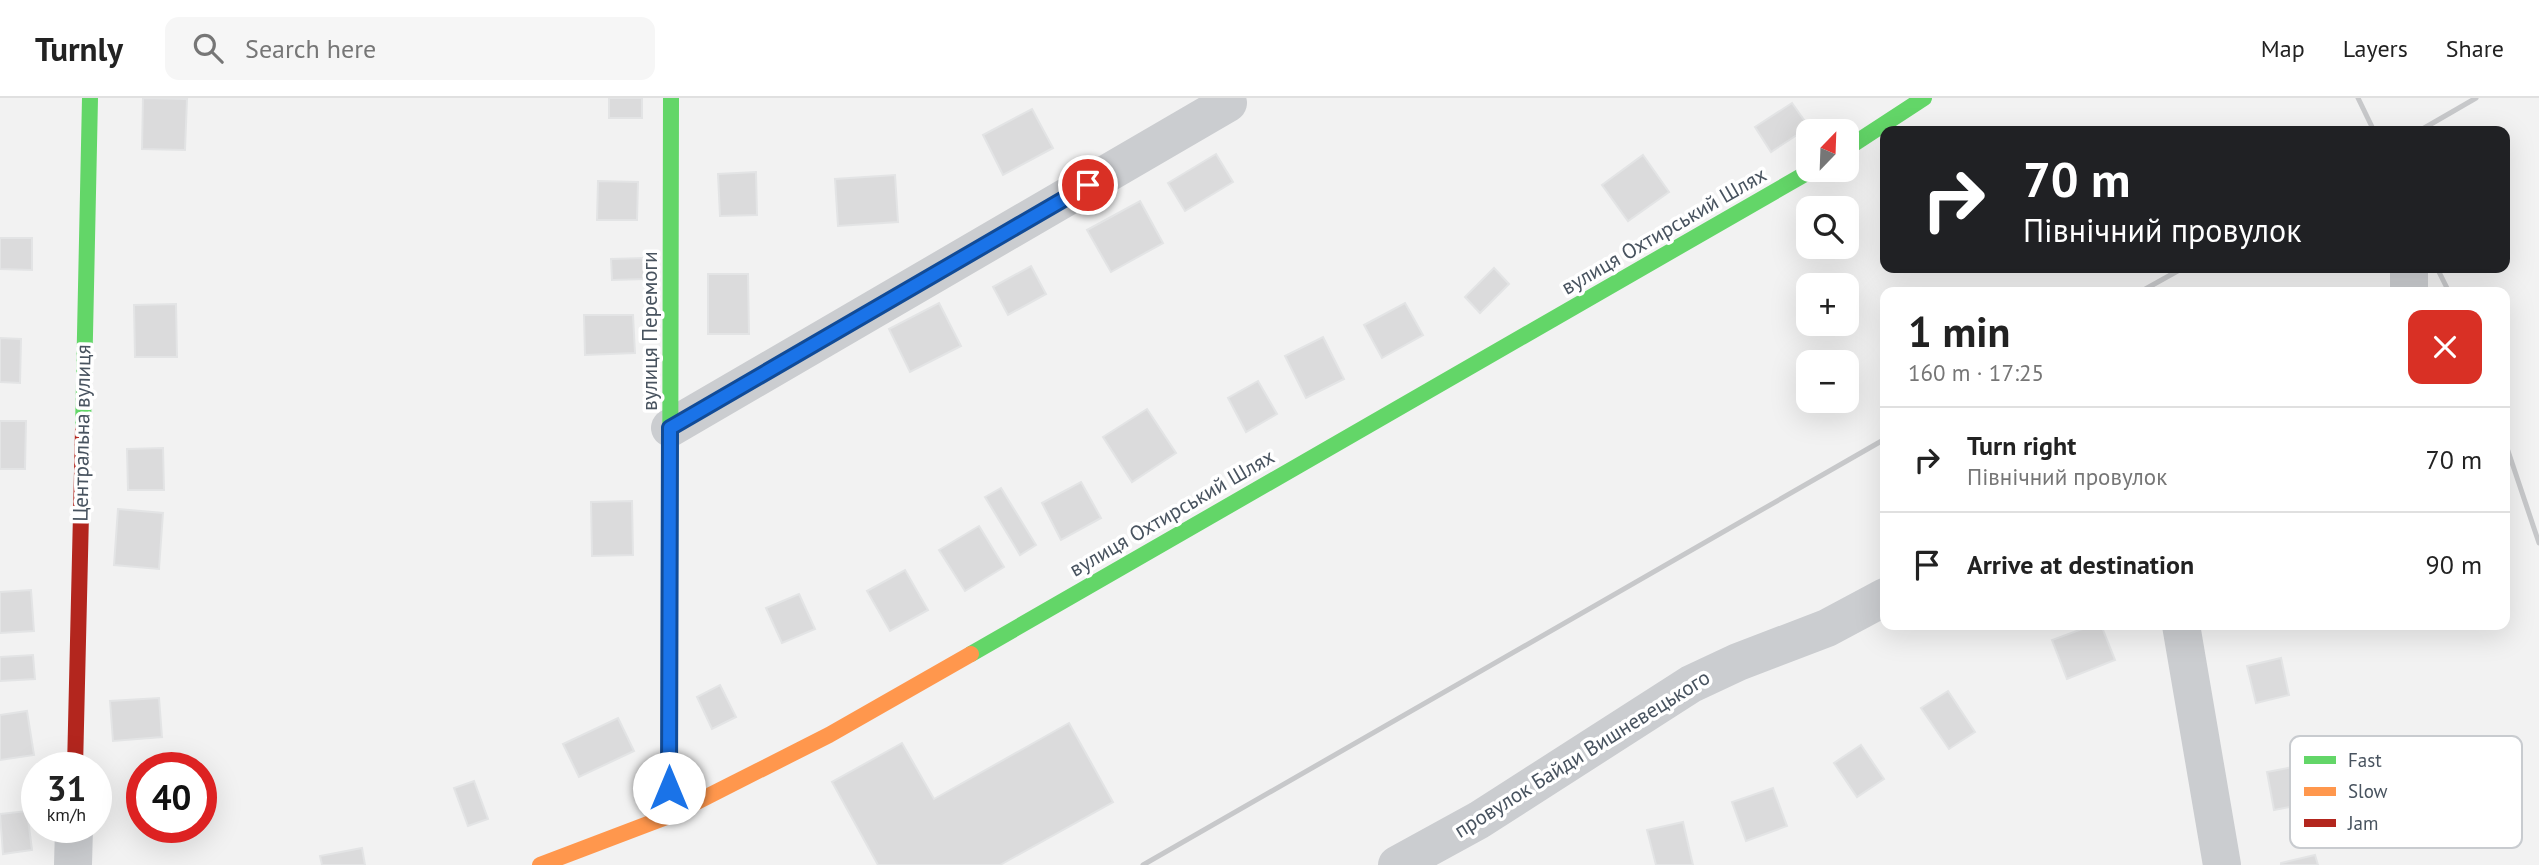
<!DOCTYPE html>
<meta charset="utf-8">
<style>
:root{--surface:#fff;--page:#f6f6f6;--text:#222;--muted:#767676;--line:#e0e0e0}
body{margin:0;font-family:"PT Sans",sans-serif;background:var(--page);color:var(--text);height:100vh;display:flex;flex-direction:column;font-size:26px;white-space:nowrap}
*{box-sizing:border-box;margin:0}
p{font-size:23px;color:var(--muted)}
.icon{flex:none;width:38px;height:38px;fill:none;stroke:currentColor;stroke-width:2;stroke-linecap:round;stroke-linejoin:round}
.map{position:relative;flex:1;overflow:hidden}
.drawer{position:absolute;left:1880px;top:189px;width:630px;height:343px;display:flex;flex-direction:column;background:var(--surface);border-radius:14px;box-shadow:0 7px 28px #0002}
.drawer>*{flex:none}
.top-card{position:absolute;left:1880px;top:28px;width:630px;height:147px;border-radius:14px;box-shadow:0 7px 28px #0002;background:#202124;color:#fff;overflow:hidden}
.needle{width:46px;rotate:23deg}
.buttons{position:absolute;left:1796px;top:21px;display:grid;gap:14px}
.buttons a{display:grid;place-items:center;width:63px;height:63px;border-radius:14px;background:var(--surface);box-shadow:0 7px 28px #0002;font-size:35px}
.speed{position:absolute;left:21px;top:654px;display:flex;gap:14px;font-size:35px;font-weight:700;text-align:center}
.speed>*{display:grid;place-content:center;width:91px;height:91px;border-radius:50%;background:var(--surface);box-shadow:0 7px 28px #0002;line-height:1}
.speed small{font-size:18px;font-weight:400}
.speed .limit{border:10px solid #d22;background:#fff;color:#111}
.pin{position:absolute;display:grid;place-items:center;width:60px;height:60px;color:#fff;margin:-30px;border:4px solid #fff;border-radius:50%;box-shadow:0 2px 7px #0007}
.me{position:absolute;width:77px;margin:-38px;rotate:0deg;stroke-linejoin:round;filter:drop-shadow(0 0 5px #0008)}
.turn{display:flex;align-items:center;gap:24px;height:147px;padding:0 28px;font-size:32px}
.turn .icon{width:91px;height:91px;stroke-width:2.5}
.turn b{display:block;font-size:49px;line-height:60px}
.round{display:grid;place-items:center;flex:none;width:74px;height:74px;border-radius:14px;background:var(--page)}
.summary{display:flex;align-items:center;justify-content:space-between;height:119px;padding:0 28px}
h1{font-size:42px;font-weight:700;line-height:52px}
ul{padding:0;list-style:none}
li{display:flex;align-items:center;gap:21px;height:105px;padding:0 28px;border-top:2px solid var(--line)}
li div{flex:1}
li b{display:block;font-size:26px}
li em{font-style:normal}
header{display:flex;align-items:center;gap:42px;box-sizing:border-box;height:98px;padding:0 35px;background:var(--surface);border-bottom:2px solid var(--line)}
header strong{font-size:33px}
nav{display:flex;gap:38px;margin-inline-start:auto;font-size:24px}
.search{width:490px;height:63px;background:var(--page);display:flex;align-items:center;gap:18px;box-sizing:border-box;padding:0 24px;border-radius:14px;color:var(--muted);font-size:26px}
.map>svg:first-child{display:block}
.building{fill:#dbdbdc;stroke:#e3e4e5;stroke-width:2}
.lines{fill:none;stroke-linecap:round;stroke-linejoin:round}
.street{stroke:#cbcdd0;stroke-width:38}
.fast{stroke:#63d668;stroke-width:16}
.slow{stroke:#ff974d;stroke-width:16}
.jam{stroke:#b3261e;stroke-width:16}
.rail{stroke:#c7c8ca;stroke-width:5}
.route-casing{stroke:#114b97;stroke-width:18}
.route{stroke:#1a73e8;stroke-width:12}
.labels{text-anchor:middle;stroke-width:7;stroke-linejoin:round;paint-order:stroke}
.street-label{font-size:21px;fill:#48535f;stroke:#fff}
.key{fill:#fff;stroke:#c8cbcf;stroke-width:2}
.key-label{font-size:19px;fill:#48535f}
</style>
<header>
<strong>Turnly</strong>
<div class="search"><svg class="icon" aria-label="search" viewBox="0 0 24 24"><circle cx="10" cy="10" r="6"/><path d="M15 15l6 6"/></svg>Search here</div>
<nav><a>Map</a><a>Layers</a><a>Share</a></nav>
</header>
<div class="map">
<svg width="2539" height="767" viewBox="0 0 2539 767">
<rect width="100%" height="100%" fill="#f2f2f2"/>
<g class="building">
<polygon points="143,0 187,1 185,52 142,51"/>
<rect x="609" y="0" width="33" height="20"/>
<polygon points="1792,5 1809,29 1771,54 1755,29"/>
<polygon points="1032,11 1053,50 1003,77 983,37"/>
<polygon points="1216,56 1233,84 1185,113 1168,85"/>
<polygon points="1643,57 1669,94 1628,123 1602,87"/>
<polygon points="756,74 757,117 720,118 718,76"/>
<polygon points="895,77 898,124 838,128 835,81"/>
<polygon points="598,83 638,84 637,122 597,122"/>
<polygon points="1140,103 1163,145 1111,174 1087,132"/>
<polygon points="0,140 32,140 32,172 0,171"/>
<polygon points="645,160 646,181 612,182 611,161"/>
<polygon points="1031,168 1046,196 1008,217 993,189"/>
<polygon points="1494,170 1509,186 1480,215 1465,199"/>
<polygon points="708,176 748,176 749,236 708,236"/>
<polygon points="939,205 961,248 910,274 889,231"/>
<polygon points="1405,205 1423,237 1382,260 1364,227"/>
<polygon points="176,206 177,259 135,259 134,207"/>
<polygon points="584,217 633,217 635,255 585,257"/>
<polygon points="1323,239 1344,281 1306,300 1285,258"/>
<polygon points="0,240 21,241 20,285 0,284"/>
<polygon points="1258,283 1277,316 1246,334 1228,300"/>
<polygon points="1147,311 1176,355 1132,384 1103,339"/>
<polygon points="0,323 26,323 25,371 0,371"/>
<polygon points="163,350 164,392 128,392 127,351"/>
<polygon points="1081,384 1101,420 1061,442 1042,405"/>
<polygon points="1001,390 1036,447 1020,457 985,399"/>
<polygon points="632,403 633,457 592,458 591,404"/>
<polygon points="118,411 163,415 159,471 114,467"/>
<polygon points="979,428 1004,469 965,493 939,452"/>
<polygon points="905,472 928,512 890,533 867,493"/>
<polygon points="31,492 34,533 0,535 0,494"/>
<polygon points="799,496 815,531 782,545 766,510"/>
<polygon points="2093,527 2101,527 2115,562 2067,581 2052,542"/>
<polygon points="33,557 35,581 0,583 0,559"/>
<polygon points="2281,560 2289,597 2256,605 2247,568"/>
<polygon points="720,587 736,619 712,631 697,599"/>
<polygon points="1948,593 1975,634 1949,651 1921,610"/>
<polygon points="159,600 162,639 113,643 110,603"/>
<polygon points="27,613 34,657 0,662 0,617"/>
<polygon points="618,620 634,653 579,679 563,646"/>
<polygon points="1069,625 1113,704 1000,767 878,767 832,684 902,645 934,701"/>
<polygon points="1861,647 1884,681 1857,699 1834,665"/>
<polygon points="2298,668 2305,706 2274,712 2267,674"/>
<polygon points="474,683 488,721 468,728 454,690"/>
<polygon points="1773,690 1787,728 1746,743 1732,704"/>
<polygon points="27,713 32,752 3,756 0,716"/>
<polygon points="1683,724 1693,767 1656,767 1647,732"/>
<polygon points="362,750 365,767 322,767 320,758"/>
<polygon points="2315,757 2318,767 2281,767 2281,765"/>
</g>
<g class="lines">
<g class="street">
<polyline points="2409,170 2409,194"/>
<polyline points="670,330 1228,5"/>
<polyline points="2181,527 2222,767"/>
<polyline points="73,767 74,730"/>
<polyline points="1397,767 1479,722 1691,586 1738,564 1827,530 1885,499"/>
</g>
<g class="fast">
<polyline points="1846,51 1924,0"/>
<polyline points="83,331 90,0"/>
<polyline points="670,491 671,0"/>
<polyline points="971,556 1812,72"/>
</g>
<g class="slow">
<polyline points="669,718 670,491"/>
<polyline points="540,767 669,718 829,637 971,556"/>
</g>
<polyline class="jam" points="75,670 83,331"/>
<g class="rail">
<polyline points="2358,0 2374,33"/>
<polyline points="2419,33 2476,0"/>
<polyline points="2437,170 2449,194"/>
<polyline points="2140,194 2183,170"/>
<polyline points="2504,341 2539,445"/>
<polyline points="1143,767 1885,341"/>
</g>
</g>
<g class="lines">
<g class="route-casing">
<polyline id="route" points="669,690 670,330 1088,87"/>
</g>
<use href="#route" class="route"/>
</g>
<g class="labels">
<g class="street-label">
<text transform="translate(1664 133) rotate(-30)" y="7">вулиця Охтирський Шлях</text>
<text transform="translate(650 233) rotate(-90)" y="7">вулиця Перемоги</text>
<text transform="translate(82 335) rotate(-89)" y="7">Центральна вулиця</text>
<text transform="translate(1172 415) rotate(-30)" y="7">вулиця Охтирський Шлях</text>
<text transform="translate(1582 656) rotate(-32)" y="7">провулок Байди Вишневецького</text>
</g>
</g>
<rect x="2290" y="638" width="232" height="112" rx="10" class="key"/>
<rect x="2304" y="658" width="32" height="8" fill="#63d668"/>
<rect x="2304" y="689" width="32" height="9" fill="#ff974d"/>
<rect x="2304" y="721" width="32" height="8" fill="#b3261e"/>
<g class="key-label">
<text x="2348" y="669">Fast</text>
<text x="2348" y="700">Slow</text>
<text x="2348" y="732">Jam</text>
</g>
</svg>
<div class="buttons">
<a><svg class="needle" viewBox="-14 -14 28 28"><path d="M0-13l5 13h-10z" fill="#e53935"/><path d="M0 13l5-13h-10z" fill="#767676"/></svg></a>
<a><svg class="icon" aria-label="search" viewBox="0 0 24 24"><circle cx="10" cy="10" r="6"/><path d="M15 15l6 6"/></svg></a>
<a>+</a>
<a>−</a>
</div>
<div class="speed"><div>31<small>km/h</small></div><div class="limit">40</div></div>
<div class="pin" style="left:1088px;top:87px;background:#d93025"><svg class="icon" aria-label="arrive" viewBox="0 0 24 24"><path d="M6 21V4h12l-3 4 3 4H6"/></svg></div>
<svg class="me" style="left:669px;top:690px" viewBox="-20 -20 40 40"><circle r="19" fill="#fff"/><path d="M0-13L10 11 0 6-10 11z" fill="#1a73e8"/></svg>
<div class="top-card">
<div class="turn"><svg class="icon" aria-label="right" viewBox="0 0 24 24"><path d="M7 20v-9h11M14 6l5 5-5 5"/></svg><div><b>70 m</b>Північний провулок</div></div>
</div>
<section class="drawer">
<div class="summary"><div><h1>1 min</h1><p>160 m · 17:25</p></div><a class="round" style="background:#d93025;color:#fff"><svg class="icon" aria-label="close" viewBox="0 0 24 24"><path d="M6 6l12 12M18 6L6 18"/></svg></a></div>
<ul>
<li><svg class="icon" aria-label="right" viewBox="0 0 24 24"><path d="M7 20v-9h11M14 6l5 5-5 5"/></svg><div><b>Turn right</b><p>Північний провулок</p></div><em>70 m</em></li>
<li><svg class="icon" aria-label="arrive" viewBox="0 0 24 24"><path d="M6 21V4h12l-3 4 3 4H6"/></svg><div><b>Arrive at destination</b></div><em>90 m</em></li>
</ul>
</section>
</div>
